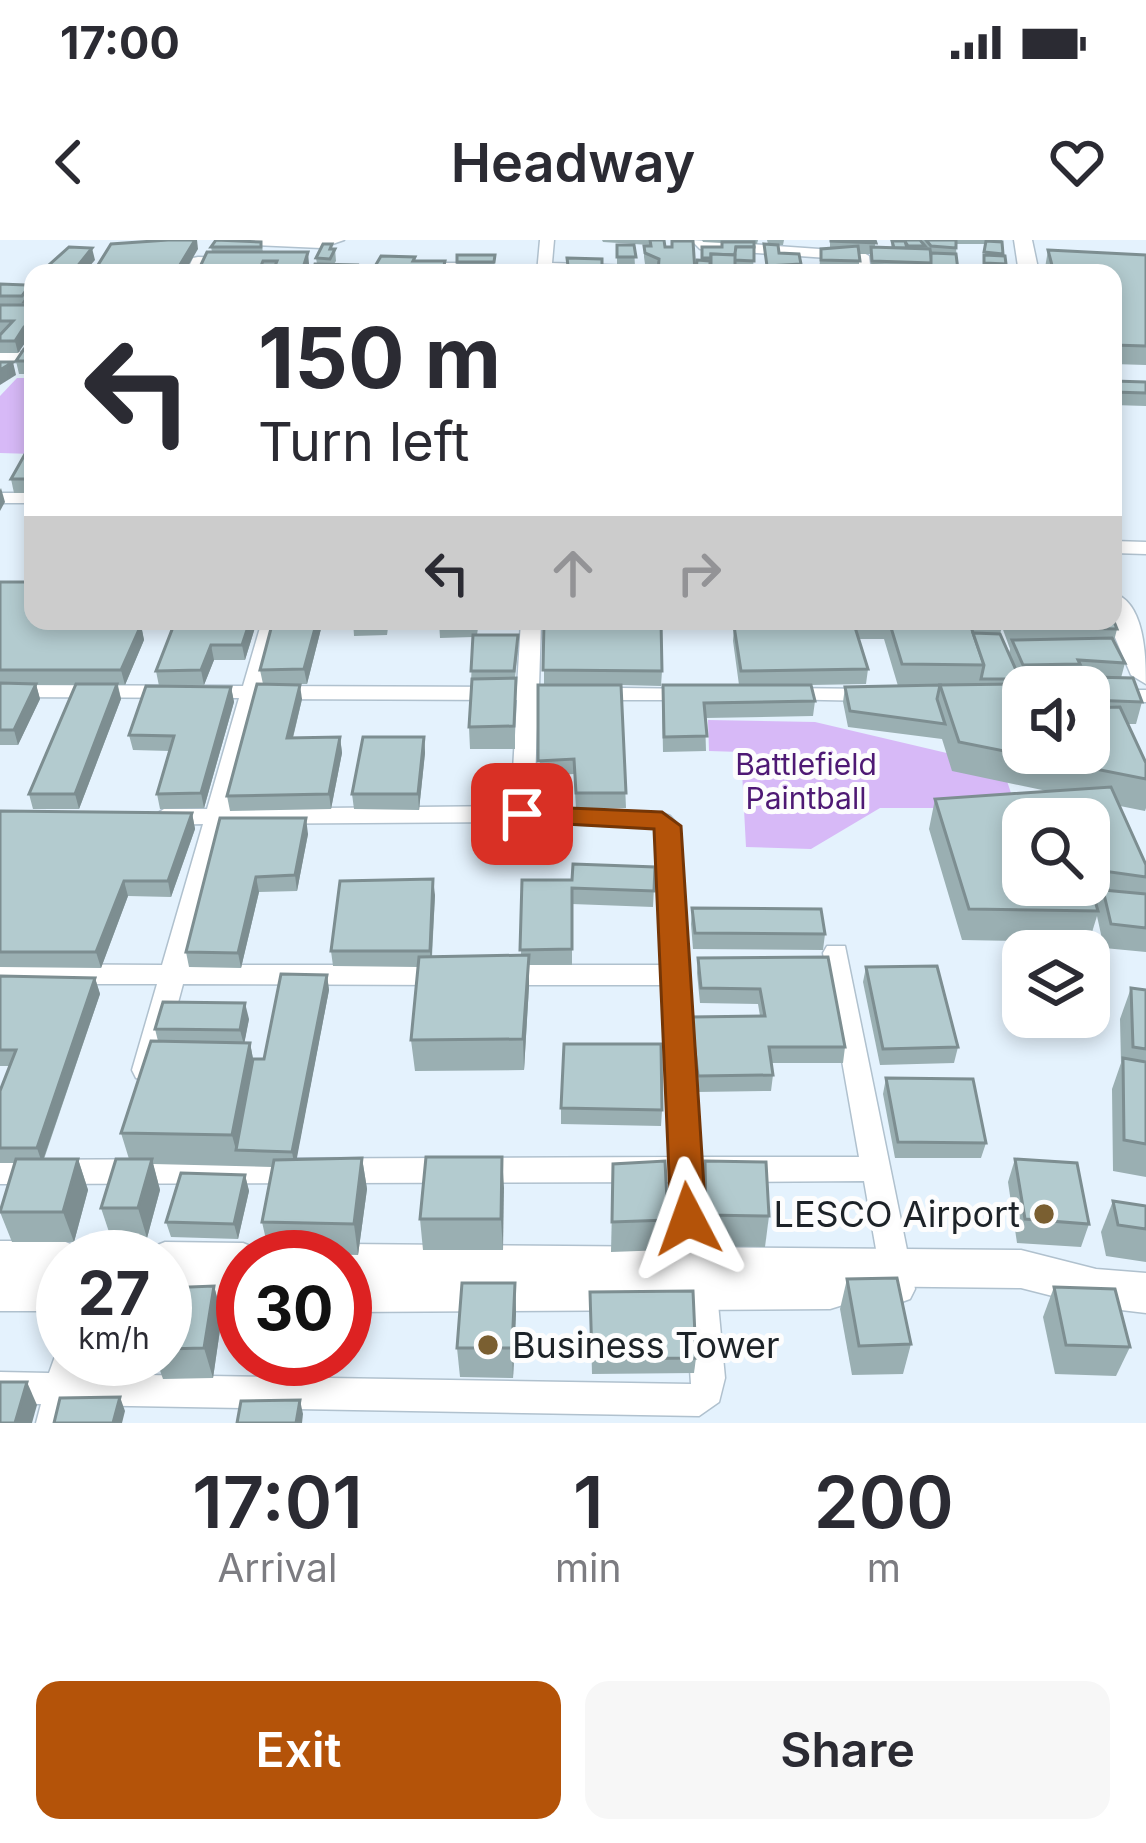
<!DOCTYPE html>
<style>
:root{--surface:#fff;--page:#f7f7f7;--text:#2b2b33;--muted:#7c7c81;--accent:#b45309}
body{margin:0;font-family:Inter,sans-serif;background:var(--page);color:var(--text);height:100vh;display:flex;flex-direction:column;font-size:45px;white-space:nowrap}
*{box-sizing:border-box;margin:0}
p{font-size:39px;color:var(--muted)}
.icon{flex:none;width:66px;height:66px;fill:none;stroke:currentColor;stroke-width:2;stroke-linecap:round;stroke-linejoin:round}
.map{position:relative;height:1183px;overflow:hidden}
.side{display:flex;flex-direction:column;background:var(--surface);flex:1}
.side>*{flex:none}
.top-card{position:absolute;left:24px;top:24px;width:1098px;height:366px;border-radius:24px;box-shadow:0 6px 18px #0003;background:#fff;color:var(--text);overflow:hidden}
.buttons{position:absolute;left:1002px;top:426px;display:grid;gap:24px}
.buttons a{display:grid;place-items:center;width:108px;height:108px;border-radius:24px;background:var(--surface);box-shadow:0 6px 18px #0003;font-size:60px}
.speed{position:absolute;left:36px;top:990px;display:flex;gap:24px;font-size:60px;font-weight:700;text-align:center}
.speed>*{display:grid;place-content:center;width:156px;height:156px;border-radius:50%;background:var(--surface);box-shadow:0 6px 18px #0003;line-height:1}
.speed small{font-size:30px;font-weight:400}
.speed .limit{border:18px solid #d22;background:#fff;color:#111}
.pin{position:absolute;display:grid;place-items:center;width:102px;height:102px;color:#fff;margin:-51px;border-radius:24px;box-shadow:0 6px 18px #0006}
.me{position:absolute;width:132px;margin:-66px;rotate:356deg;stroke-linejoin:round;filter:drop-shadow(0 0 9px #0008)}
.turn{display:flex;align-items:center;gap:42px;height:252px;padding:0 36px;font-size:54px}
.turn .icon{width:156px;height:156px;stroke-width:2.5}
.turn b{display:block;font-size:84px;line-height:102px}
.lanes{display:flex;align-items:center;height:114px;padding:0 36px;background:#0003;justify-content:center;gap:60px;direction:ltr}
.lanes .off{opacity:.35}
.eta{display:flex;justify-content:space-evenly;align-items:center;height:204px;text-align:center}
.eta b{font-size:72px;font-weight:600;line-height:84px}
.primary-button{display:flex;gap:24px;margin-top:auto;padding:24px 36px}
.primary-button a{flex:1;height:138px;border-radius:24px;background:var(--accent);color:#fff;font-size:48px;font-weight:600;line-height:138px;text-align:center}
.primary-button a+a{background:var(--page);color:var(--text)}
.status{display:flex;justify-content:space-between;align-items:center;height:84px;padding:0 60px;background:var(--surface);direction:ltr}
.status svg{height:33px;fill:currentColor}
header{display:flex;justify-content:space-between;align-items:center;height:156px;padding:0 36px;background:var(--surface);font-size:54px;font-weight:600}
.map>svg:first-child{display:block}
.green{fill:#d7b9f7}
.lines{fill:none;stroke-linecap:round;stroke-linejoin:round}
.street-casing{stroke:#b0c1ce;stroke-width:3}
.secondary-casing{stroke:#b0c1ce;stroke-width:3}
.street{fill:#fff;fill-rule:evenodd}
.secondary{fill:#fff;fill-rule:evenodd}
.wall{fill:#9aafb2;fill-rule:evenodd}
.shaded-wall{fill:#7d8e91}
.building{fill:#b3cbcf;stroke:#7d8e91;stroke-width:3}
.route{fill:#b45309;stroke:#753606;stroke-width:3}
.poi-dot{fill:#7a5f31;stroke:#fdfdfd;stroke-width:4.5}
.labels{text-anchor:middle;stroke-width:10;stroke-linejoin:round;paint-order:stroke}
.park-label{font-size:30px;fill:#4e1974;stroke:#fdfdfd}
.near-poi-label{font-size:36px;fill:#1d2328;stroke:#fdfdfd;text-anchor:end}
</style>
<div class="status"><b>17:00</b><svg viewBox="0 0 49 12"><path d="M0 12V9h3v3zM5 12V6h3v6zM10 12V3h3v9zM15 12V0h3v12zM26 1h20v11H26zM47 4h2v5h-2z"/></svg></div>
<header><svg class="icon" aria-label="back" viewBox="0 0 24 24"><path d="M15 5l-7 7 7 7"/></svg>Headway<svg class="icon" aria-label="heart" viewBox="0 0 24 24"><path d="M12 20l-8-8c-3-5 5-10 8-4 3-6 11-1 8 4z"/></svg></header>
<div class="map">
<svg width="1146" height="1183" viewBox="0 0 1146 1183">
<rect width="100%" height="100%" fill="#e4f2fd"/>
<g class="green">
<polygon points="17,138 33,138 33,214 0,213 0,156"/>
<polygon points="708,480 815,482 1002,526 1016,568 880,568 811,609 746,607 741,512 709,511"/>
</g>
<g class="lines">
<g class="street-casing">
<g id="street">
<polygon points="227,0 344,0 321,8 234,4"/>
<polygon points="540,0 554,0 552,23 662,27 669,31 537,33"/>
<polygon points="691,0 862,12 869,16 871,33 857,33 856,20 700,9"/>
<polygon points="198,17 231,18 238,22 231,26 203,25 200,33 186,33 193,18"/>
<polygon points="446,23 456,23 457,33 443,33"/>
<rect x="0" y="112" width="33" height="10"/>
<rect x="0" y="253" width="33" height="10"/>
<polygon points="1113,301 1146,302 1146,314 1113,313"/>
<path d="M262,381H282L265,446L517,447L521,381H541L539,447L702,449L705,454L702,459L694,460H538L534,567L662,573L670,576L679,586L700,917H859L823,713L827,706H845L915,1049L910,1059L899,1063L888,1059L883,1049L864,941L702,942L707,1027L702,1037L691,1041L680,1037L675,1027L671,942L0,944V920L670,917L662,745H500L491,742L487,735L491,728L500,725H661L655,588L522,582L227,584L189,725H448L457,728L461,735L457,742L448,745L183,744L160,830L156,838L146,841L136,838L132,830L157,744H0V724L162,725L203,584L164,585L152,577L164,569H207L239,458L0,457V445L243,446ZM261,459L517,460L511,566L231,569Z"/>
<polygon points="782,448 874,449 885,455 874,461 774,459 771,454 774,449"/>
<rect x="1089" y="450" width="57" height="12"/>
<polygon points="701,1039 712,1043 717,1053 725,1138 719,1162 699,1176 75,1165 70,1183 36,1183 41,1164 0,1164 0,1132 49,1133 58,1108 63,1106 63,1119 87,1119 83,1134 691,1144 685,1053 690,1043"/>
</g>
</g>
<g class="secondary-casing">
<g id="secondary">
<polygon points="1014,0 1032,0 1039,33 1019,33"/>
<path d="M1113,353C1145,362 1146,417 1146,444L1131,435L1108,381H1113Z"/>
<polygon points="0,1001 63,1001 78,1007 83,1017 63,1017 63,1071 0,1071"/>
<polygon points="165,1002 243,1003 258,1009 262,1017 243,1017 243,1072 165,1071 165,1017 145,1017 150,1008"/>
<polygon points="345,1004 1021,1010 1096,1029 1146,1033 1146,1073 1096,1067 1021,1048 850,1046 846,1064 830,1069 345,1072 345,1017 326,1017 330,1010"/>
</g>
</g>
<use href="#street" class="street"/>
<use href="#secondary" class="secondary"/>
</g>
<g class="wall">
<polygon points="602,0 664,0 665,7 672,7 672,1 693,1 696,32 697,20 701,20 702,7 722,7 722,3 703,2 702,0 758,0 757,4 754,4 753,33 632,33 633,29 617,29 617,5 634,5 635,27 650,27 645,24 644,17 644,6 649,5 603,2"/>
<polygon points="767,0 784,0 783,5 776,5 779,13 801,24 800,30 767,32 764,10 764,4 768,4"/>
<polygon points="830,0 875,0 875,7 891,8 892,1 900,0 920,0 923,4 922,0 1002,0 1002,16 1006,24 1005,30 983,29 986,4 956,4 957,33 872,33 870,14 859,14 859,28 839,32 819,31 821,9 830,8"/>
<polygon points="261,2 263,12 309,24 306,33 198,33 212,12 211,7"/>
<polygon points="332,4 332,9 335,9 336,21 334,24 357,25 358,33 313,33 317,24 316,18"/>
<polygon points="1048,10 1146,15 1146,125 1113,124 1113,33 1046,33 1045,28"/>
<polygon points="457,15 495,15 494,33 457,29"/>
<polygon points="415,17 415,21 445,21 444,33 374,33 374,28"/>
<polygon points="33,40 33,100 27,100 18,113 0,113 0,95 2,93 0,93 0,44 26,45"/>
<polygon points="33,109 33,134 19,134 16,121"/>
<polygon points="1113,141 1146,142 1146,166 1113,165"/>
<polygon points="33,207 33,253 14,253 11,239"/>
<polygon points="0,342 33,381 73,381 72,384 141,385 144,400 125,445 118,445 121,459 79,569 33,569 29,554 75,445 36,445 40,459 18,505 0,505"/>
<polygon points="257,381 245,420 214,420 204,445 166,446 231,447 234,462 204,568 160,569 157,554 170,511 133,510 129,495 159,446 156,431 175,382"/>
<polygon points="273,381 323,381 307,444 274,444 302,459 293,498 340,497 342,513 331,569 230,571 227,556 263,444 260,430"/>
<polygon points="353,381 389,381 387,395 354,396"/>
<polygon points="439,381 479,381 477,395 518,410 515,438 515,509 470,509 469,487 473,397 440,398"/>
<polygon points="544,381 662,431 661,446 621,445 626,568 576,569 574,534 539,536 544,445"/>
<polygon points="738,381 770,381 770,383 739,383"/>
<path d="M847,381H1113L1117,389L1114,401L1125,423L1121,438L1142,462L1136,484H1128L1146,523V568L1145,571L1120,566L1146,625V712L1104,708L1097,676L1089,702L962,700L929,589L935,559L1047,551L952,531L942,499L848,487L843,462L845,447L898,446L884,399H858L868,429L866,444L811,445L815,461L813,476L705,478L706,511L663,512L662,460L739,445L733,401L734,386L848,384ZM1002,387L1010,409L1009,414L1000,394ZM1045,446L1089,447V513H1023L1021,447ZM1089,579V645H1023Z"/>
<polygon points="424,497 425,513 419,570 354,569 352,554"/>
<polygon points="0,571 192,573 195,589 171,657 128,656 101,728 0,727"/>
<polygon points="220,578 308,594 297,651 259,652 241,728 189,727 186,712"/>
<polygon points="655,627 653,667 572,664 572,725 529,725 529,746 524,830 415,831 411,800 418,727 333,726 331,711 435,655 432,717 521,715 522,640 572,640"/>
<polygon points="692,668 825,694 823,710 693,709 691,684"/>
<polygon points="828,717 845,807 843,823 771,823 773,835 771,851 697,852 690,793 691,777 760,776 758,764 700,763 697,733 698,718"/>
<polygon points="866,727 958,807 954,823 880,825 863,742"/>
<polygon points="327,735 329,750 296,920 362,918 367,949 358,1015 269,1013 262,982 272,927 153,924 160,950 147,998 111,998 101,968 129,919 121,893 158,801 155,789 249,779 244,803 250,803 253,819 264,819"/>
<polygon points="0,736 95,738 100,754 44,919 78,919 88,950 74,1002 12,1002 0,972 15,923 0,923 0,851 10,826 0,826"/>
<polygon points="1131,748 1146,750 1146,937 1113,931 1112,849 1121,823 1120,779"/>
<polygon points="886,838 986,903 981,918 895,918 883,854"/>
<polygon points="561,868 662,870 661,886 561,884"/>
<polygon points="502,917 503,1010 423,1010 420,979"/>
<polygon points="1015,919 1089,984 1081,1007 1017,1003 1008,942"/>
<polygon points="705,921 769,976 765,1007 703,1006 702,951"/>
<polygon points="613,924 668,980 666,1010 611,1012"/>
<polygon points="245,935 249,951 238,999 171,997 166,982"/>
<polygon points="1113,961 1146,966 1146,1022 1106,1016 1101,992"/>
<polygon points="847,1039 911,1104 903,1134 852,1135 840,1069"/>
<polygon points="515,1043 516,1073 513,1138 460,1137 457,1108"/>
<polygon points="214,1046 222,1076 213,1138 163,1139 156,1119 165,1119 165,1048"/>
<polygon points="1054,1047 1130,1107 1116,1136 1055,1134 1043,1077"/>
<polygon points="590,1052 696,1118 694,1133 592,1134"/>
</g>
<g class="shaded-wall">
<polygon points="195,0 197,0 198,9 184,33 175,33"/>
<polygon points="92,8 95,20 84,33 72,33"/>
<polygon points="308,12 309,24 306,33 302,33"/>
<polygon points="24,87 27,100 18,113 15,101"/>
<polygon points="13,122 16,135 0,145 0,130"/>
<polygon points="1,248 5,262 0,271 0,250"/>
<polygon points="250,381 257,381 245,420 242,405"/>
<polygon points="317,381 323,381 307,444 304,429"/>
<polygon points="141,385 144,400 125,445 121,430"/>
<polygon points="211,405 214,420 204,445 201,430"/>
<polygon points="36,444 40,459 18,505 14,490"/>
<polygon points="117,444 121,459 79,569 75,554"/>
<polygon points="300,445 302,459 289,513 287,498"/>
<polygon points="231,447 234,462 204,568 201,553"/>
<polygon points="340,497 342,513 331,569 329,554"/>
<polygon points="424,497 425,513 419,570 418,554"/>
<polygon points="192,573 195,589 171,657 168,641"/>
<polygon points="306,578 308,594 297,651 295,635"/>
<polygon points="256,637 259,652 241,728 238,713"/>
<polygon points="433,639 435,655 431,727 430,711"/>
<polygon points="124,641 128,656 101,728 96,712"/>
<polygon points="529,715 529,746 524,830 523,799"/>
<polygon points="327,735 329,750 295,928 292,912"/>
<polygon points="95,738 100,754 42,923 37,908"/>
<polygon points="245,763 249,779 244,805 240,790"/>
<polygon points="250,803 256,834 236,910 232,895"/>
<polygon points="502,917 504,948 503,1010 501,979"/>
<polygon points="362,918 367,949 358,1015 354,984"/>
<polygon points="78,919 88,950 74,1002 63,972"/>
<polygon points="152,919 160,950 147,998 138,968"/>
<polygon points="245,935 249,951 238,999 234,984"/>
<polygon points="515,1043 516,1073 513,1138 512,1108"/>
<polygon points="214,1046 222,1076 213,1138 204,1108"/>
<polygon points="27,1142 37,1165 32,1183 15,1183"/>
<polygon points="120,1157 125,1171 122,1183 113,1183"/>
<polygon points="300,1160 303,1174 302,1183 296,1183"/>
</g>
<g class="building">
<polygon points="168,0 195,0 175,33 93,33 111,4"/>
<polygon points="216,0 261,2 261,7 211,7"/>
<polygon points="650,0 664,0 665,7 672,7 672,1 693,1 695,32 710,33 658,33 659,19 645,13 644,6 651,6"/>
<polygon points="831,0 875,0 876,3 831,1"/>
<polygon points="904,0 920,0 925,6 908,6"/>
<polygon points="926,0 956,0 956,8 931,6"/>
<polygon points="892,1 905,1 907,8 894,8"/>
<polygon points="986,1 1002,2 1003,14 984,12"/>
<polygon points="722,2 754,2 754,7 736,7 735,16 735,15 711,14 711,18 702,18 702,7 722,7"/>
<polygon points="323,4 332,4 330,9 335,9 330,19 316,18"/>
<polygon points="764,4 778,5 779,13 799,14 801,24 767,26"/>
<polygon points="617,5 634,5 636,17 617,17"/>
<polygon points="858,6 860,21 821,20 821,9"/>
<polygon points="69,7 92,8 72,33 40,33"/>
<polygon points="736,7 754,7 754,21 734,20"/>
<polygon points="871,7 930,9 932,23 872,21"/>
<polygon points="1048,10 1146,15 1146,106 1113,105 1113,33 1054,33"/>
<polygon points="207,12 308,12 302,31 273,31 277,21 263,21 259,31 198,31"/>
<polygon points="931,13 956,14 958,30 931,29"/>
<polygon points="711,14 735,15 735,33 711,33"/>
<polygon points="457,15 495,15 494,22 457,22"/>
<polygon points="984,15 1005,16 1006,24 984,23"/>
<polygon points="381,16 415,17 413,21 445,21 442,33 440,33 439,31 410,30 411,28 374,28"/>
<polygon points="567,18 602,19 602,29 627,29 627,33 575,33 577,26 568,26"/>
<polygon points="697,20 710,21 710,32 696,32"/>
<polygon points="315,24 357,25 354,32 313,31"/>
<polygon points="873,25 895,26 896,33 873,33"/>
<polygon points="633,26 658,27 658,33 632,33"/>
<polygon points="839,27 862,28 863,33 839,33"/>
<polygon points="456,29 493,29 493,33 455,33"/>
<polygon points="959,29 975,30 976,33 960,33"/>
<polygon points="407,30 439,31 439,33 406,33"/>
<polygon points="986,30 1017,32 1017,33 987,33"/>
<polygon points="33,40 33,46 30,45 22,56 0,56 0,44 26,45"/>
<polygon points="32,51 33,63 24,62"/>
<polygon points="0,65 33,65 33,87 24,87 15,101 0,101 0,95 13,81 0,81"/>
<polygon points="24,109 33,109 33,121 16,121"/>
<polygon points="0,122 13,122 0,130"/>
<polygon points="1113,141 1146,142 1146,153 1113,152"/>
<polygon points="29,207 33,207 33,239 11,239"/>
<polygon points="0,342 33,342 33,381 63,381 61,384 141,385 121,430 0,430"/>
<polygon points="1113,379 1117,389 1014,387 1012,381 1113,381"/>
<polygon points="250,381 242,405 211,405 201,430 156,431 175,382"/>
<polygon points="273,381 317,381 304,429 260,430"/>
<rect x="439" y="381" width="37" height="2"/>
<polygon points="544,381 661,381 662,431 543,430"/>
<polygon points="853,381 887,381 887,385 854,384 868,429 741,431 734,386 854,384"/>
<polygon points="889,381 969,381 984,425 902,424"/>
<polygon points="969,381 1000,381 1002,387 971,386"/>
<polygon points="973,393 1000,394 1020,439 981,439 984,425"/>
<polygon points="473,395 518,395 514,431 471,431"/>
<polygon points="1112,398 1125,423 1078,420 1080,424 1023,425 1012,400"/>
<polygon points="1048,436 1133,438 1142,462 1089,460 1089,447 1051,447"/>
<polygon points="516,438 514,486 469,487 472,439"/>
<polygon points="0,443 36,444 14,490 0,490"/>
<polygon points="76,444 117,444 75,554 29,554"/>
<polygon points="257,444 300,445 287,498 340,497 329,554 227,556"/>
<polygon points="1021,444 1023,450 1023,513 1089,513 1089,468 1120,467 1146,523 1146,539 959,502 940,445"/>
<polygon points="538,445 621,445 626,553 576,553 574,519 538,521"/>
<polygon points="663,445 811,445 815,461 704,463 707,496 664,497"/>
<polygon points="940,445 937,459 945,484 850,471 845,447"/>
<polygon points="146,446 231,447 201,553 157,554 174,496 129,495"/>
<polygon points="363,497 424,497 418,554 352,554"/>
<polygon points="1111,547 1146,625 1146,637 1089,629 1089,579 1023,579 1023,645 1089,645 1089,640 1098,671 969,669 935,559"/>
<polygon points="0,571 192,573 168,641 124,641 96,712 0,712"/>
<polygon points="220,578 306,578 295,635 256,637 238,713 186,712"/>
<polygon points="573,624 655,627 654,651 572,648 572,709 520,710 522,640 572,640"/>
<polygon points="433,639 430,711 331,711 340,641"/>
<polygon points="1103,650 1146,654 1146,688 1111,684"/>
<polygon points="692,668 821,669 825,694 695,693"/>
<polygon points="529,715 523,799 411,800 419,717"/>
<polygon points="828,717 845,807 769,807 773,835 698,836 691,777 765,776 760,749 701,748 698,718"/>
<polygon points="937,726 958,807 883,809 866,727"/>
<polygon points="281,734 327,735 292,912 236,910 253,819 264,819"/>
<polygon points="0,736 95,738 37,908 0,908 0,851 16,810 0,810"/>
<polygon points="1131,748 1146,750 1146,809 1133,807"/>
<polygon points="163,762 245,763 240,790 155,789"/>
<polygon points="151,801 250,803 232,895 121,893"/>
<polygon points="564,804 661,804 662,870 561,868"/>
<polygon points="1123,818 1146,822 1146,904 1124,900"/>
<polygon points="886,838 973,839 986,903 898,902"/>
<polygon points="426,917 502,917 501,979 420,979"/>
<polygon points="362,918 354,984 262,982 274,920"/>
<polygon points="16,919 78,919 63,972 0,972"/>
<polygon points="116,919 152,919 138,968 101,968"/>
<polygon points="1015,919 1077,923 1089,984 1025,979"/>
<polygon points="665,921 668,980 612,982 613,924"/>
<polygon points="705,921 766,922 769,976 706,975"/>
<polygon points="181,933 245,935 234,984 166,982"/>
<polygon points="1113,961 1146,966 1146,989 1118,985"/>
<polygon points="897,1038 911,1104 859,1106 847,1039"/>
<polygon points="462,1043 515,1043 512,1108 457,1108"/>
<polygon points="214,1046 204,1108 165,1109 165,1048"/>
<polygon points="1054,1047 1115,1049 1130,1107 1066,1105"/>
<polygon points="693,1051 696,1118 592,1119 590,1052"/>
<polygon points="0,1142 27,1142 15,1183 0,1183"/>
<polygon points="120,1157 113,1183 54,1183 60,1158"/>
<polygon points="300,1160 296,1183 237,1183 241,1161"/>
</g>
<polygon class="route" points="522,566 662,572 681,586 706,979 701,990 688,994 676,990 671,979 654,589 512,581 509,574 512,568"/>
<g class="poi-dot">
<circle cx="1044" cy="974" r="12"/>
<circle cx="488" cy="1105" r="12"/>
</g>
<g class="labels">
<g class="park-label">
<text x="806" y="535">Battlefield<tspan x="806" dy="34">Paintball</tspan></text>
</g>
<g class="near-poi-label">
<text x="1020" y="987">LESCO Airport</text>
<text x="512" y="1118" text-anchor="start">Business Tower</text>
</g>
</g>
</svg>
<div class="buttons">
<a><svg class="icon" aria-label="sound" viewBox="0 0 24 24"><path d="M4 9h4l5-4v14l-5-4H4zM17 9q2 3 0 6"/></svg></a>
<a><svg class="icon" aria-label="search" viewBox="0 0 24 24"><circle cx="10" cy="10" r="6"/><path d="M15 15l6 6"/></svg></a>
<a><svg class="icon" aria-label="layers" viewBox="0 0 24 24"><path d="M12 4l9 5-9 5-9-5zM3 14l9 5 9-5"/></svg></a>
</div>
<div class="speed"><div>27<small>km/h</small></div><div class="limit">30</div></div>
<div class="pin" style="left:522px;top:574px;background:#d93025"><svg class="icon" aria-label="arrive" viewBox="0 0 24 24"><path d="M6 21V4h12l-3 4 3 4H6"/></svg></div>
<svg class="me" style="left:688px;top:979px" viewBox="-20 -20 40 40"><path d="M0-17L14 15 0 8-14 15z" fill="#b45309" stroke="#fff" stroke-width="4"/></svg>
<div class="top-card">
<div class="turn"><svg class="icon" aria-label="left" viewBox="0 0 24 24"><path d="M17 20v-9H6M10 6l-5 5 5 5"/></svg><div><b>150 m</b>Turn left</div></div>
<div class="lanes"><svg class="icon" aria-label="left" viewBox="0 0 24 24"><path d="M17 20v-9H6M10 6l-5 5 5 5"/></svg><svg class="icon off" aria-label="ahead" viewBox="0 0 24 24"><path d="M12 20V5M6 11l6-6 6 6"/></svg><svg class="icon off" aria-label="right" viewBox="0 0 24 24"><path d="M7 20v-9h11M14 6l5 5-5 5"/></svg></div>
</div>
</div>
<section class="side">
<div class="eta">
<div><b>17:01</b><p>Arrival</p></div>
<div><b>1</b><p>min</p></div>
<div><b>200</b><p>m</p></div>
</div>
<div class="primary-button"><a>Exit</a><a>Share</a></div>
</section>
